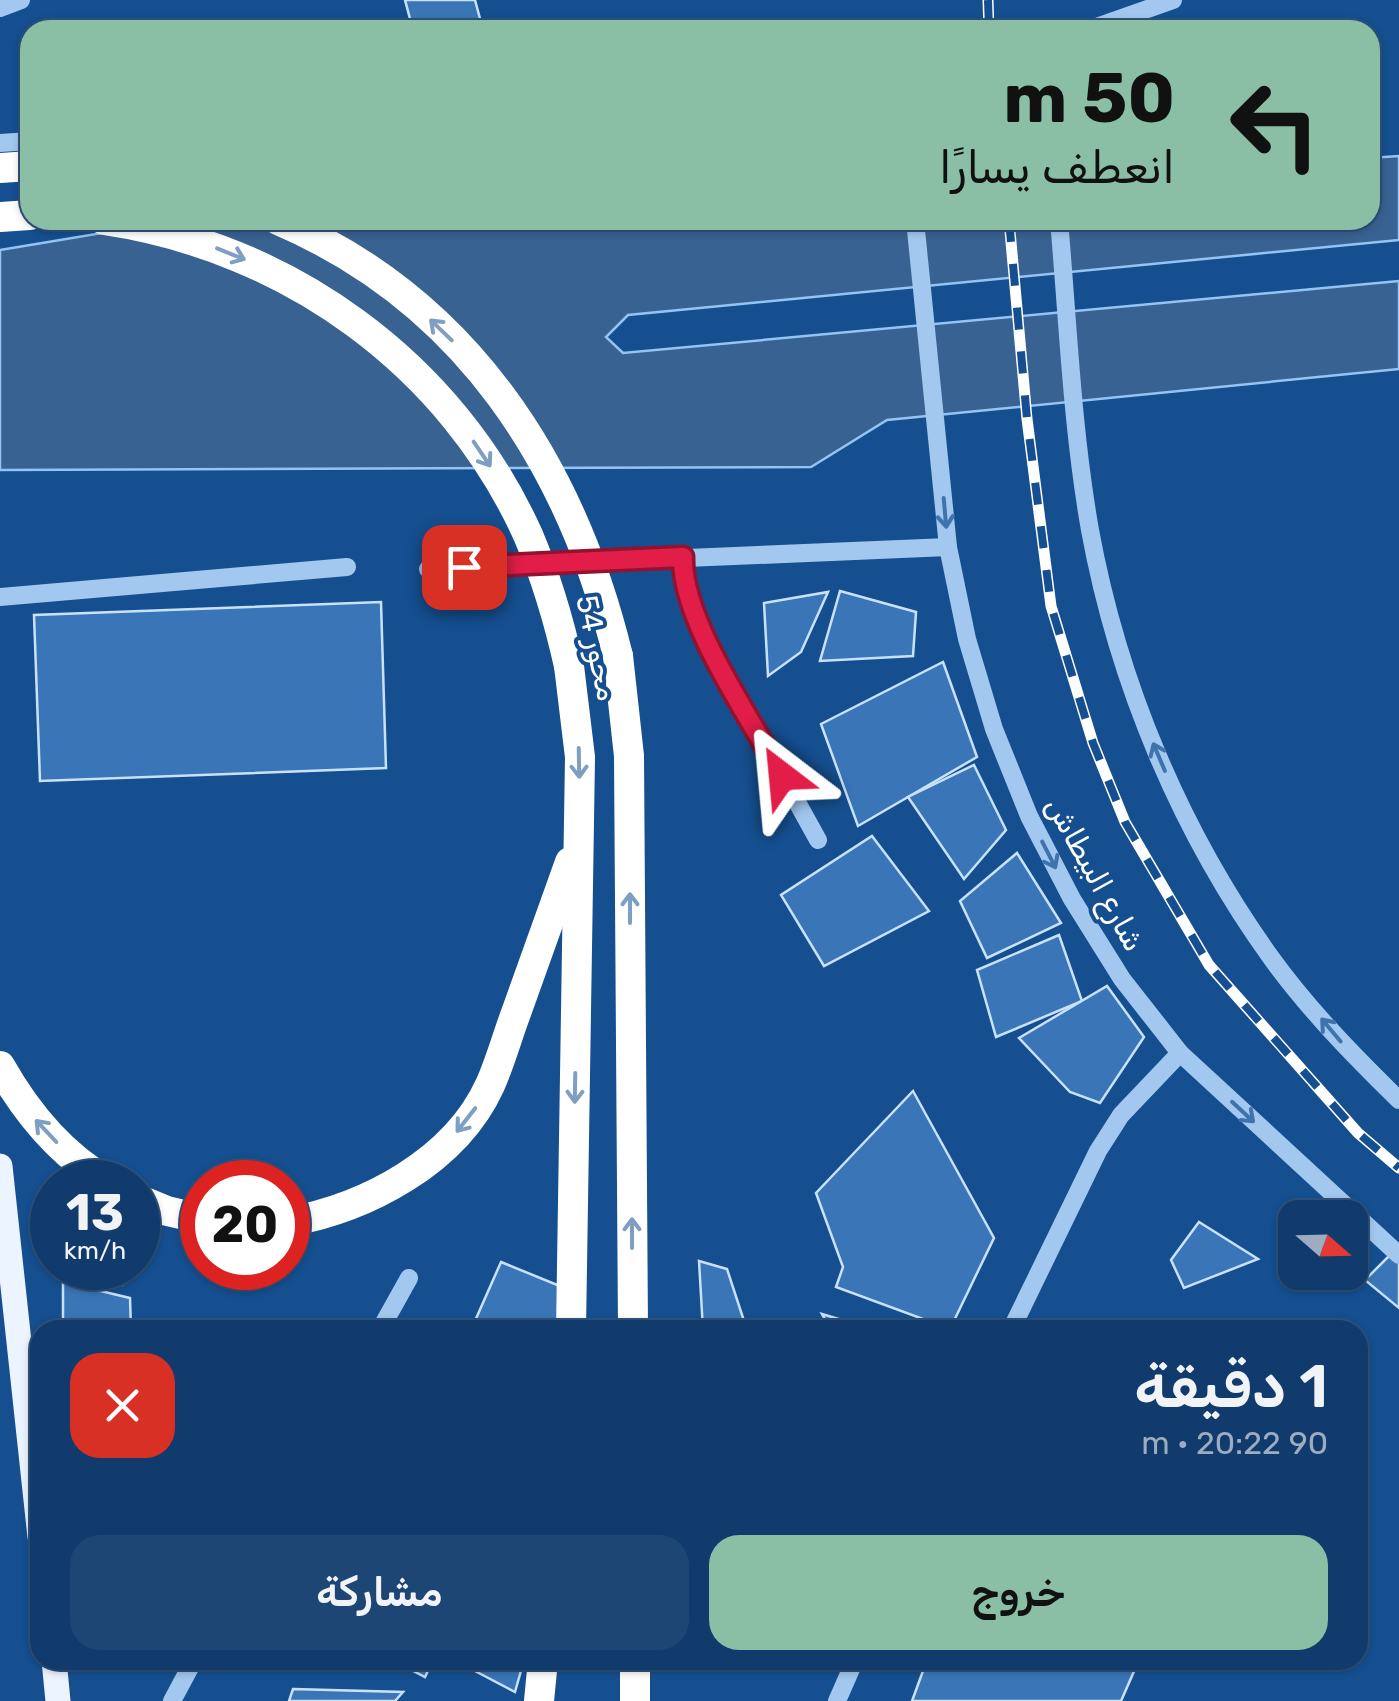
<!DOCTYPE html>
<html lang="ar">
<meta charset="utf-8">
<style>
:root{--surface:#103b6c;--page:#1e4674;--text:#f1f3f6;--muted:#9cadc2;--line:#30557f;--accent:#8abfa5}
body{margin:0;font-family:Rubik,"Noto Sans Arabic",sans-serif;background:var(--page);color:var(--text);direction:rtl;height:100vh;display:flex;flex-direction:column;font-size:38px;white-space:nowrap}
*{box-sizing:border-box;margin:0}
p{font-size:32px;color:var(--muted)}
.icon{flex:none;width:55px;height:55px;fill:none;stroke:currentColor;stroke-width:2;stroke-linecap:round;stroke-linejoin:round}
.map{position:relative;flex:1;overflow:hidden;direction:ltr}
.panel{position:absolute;left:30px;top:1320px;width:1338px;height:350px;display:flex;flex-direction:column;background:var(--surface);border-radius:30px;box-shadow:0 2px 8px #0004,0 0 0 2px var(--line);direction:rtl}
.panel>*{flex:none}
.banner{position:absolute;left:20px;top:20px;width:1360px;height:210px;border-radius:30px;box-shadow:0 2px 8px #0004,0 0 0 2px var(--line);direction:rtl;background:#8abfa5;color:#111;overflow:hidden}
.needle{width:65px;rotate:110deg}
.buttons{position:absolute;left:1278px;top:1200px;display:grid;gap:20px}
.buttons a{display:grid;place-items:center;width:90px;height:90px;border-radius:20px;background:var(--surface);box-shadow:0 2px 8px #0004,0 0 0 2px var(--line);font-size:50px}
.speed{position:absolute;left:30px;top:1160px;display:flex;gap:20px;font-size:50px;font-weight:700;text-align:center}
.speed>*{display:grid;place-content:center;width:130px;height:130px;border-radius:50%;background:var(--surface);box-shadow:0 2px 8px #0004,0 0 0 2px var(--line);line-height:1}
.speed small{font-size:25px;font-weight:400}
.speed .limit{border:15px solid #d22;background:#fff;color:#111}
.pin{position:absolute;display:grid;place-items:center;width:85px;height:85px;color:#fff;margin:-42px;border-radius:20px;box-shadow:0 5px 15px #0006}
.me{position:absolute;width:110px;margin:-55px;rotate:331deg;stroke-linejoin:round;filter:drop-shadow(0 0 8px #0008)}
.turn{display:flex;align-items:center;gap:35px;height:210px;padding:0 40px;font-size:45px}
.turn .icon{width:130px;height:130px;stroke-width:2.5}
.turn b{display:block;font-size:70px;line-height:85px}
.round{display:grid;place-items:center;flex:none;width:105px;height:105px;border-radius:30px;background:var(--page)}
.summary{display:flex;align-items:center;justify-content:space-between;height:170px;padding:0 40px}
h1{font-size:60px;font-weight:600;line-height:75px}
.button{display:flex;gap:20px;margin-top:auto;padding:20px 40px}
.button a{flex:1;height:115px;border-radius:30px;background:var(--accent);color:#111;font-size:40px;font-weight:600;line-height:115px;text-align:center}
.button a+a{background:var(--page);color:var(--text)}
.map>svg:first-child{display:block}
.water{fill:#386291;stroke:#94c4f3;stroke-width:2.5}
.building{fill:#3a76b7;stroke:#c9e2fc;stroke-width:2.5}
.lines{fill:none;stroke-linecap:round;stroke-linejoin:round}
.minor{stroke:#a2c8f0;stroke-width:18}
.major{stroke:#ebf4ff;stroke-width:25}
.highway{stroke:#fff;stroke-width:30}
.rail-casing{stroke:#fff;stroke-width:11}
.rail{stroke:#154f90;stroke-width:8;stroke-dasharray:22;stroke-linecap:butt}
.highway-bridge{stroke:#fff;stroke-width:30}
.oneway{stroke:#7e9ec2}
.oneway2{stroke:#3f73ad}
.route-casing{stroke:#92132f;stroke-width:25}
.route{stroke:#e11d48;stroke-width:18}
.labels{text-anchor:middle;stroke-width:8;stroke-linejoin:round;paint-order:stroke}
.street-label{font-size:30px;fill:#fff;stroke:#154f90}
</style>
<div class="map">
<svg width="1399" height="1701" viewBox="0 0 1399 1701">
<rect width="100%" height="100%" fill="#154f90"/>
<polygon class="water" points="1399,156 1399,240 628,315 606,337 623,353 1399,281 1399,369 887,420 811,467 0,470 0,250 180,220 1370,220 1370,158"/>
<g class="building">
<polygon points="405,0 475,0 483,30 413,30"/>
<polygon points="840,591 916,612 913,656 820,661"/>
<polygon points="828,592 801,652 768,676 764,603"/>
<polygon points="381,602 386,768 40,781 34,615"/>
<polygon points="943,662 977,757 858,826 821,724"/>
<polygon points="974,765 1006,830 964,879 908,797"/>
<polygon points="872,836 929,911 824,966 781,895"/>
<polygon points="1017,853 1061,923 987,958 960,901"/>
<polygon points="1059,935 1082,1001 996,1037 977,970"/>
<polygon points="1107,986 1144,1037 1100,1103 1070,1092 1019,1038"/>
<polygon points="913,1091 994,1238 950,1329 836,1287 843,1267 816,1193"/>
<polygon points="1199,1222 1258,1259 1184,1288 1171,1260"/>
<polygon points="1394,1251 1399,1259 1399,1308 1365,1280"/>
<polygon points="699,1261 727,1269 747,1330 703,1330"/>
<polygon points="501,1262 572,1291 555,1330 471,1330"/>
<polygon points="63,1268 122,1268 122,1285 63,1282"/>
<polygon points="63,1282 130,1298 131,1330 63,1330"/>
<polygon points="822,1314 875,1330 831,1330"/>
<polygon points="392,1660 433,1660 425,1677"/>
<polygon points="454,1660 524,1660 515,1692"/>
<polygon points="927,1660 1139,1660 1121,1701 912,1701"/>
<polygon points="293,1689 403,1692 395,1701 289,1701"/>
</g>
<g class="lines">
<g class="minor">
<polyline points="0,8 21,0"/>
<polyline points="1088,30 1173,0"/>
<polyline points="0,143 30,141"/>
<polyline points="915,220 948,547 967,639 994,729 1029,816 1072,899 1122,979 1180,1053 1399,1255"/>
<path d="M1059,220C1068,323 1072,428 1090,530C1118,683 1181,833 1272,959C1309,1010 1354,1056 1399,1100"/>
<polyline points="683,557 683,575 694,616 818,840"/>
<polyline points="428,569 948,547"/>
<polyline points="0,597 347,567"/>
<polyline points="380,1330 409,1278"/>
<polyline points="1011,1330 1098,1151 1121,1115 1180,1053"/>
<polyline points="172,1701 194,1660"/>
<polyline points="837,1701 855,1660"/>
</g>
<g class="major">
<polyline points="0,1166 40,1537"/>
<polyline points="54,1660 58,1701"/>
</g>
<g class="highway">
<polyline points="0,168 30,166"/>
<polyline points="0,217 30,215"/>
<polyline points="618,656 629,756 633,1330"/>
<polyline points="569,666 580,757 571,1330"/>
<path d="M0,1066C26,1112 61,1155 108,1182"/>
<polyline points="138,1199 167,1211 202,1219"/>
<path d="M288,1222C366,1208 455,1162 490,1085C500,1063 507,1037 516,1013C534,963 552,912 570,862"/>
<polyline points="635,1660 635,1701"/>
<polyline points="539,1701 543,1660"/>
</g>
<g class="rail-casing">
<g id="rail">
<polyline points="988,0 989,30"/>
<polyline points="1009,220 1027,419 1051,606 1093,743 1125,822 1209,965 1358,1133 1399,1168"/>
</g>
</g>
<use href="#rail" class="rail"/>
<g class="highway-bridge">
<path d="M104,220C288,247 451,364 528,535C546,577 559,621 569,666"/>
<path d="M278,220C466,300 571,464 618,656"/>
</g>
</g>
<defs><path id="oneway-shaft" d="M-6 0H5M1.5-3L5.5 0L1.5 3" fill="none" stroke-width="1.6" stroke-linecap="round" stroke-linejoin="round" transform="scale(2.5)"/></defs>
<g class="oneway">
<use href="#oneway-shaft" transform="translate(231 254) rotate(22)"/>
<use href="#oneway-shaft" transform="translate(441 330) rotate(-136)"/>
<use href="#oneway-shaft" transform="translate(482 454) rotate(56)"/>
<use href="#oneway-shaft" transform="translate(579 763) rotate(89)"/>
<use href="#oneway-shaft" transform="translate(630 908) rotate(-90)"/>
<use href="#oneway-shaft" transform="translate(575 1088) rotate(91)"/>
<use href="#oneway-shaft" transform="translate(466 1120) rotate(128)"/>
<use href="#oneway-shaft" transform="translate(46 1131) rotate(-133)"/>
<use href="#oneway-shaft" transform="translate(632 1233) rotate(-90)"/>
</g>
<g class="oneway2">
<use href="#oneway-shaft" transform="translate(945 513) rotate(85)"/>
<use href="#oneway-shaft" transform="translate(1159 757) rotate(-113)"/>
<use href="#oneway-shaft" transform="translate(1049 855) rotate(63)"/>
<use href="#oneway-shaft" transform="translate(1331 1030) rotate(-130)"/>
<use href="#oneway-shaft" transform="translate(1243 1112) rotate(43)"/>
</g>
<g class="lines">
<g class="route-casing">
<path id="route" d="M464,567L683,557C681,620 751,719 782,776"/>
</g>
<use href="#route" class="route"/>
</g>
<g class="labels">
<g class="street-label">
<text transform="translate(597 648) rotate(78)" y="10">محور 54</text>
<text transform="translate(1095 874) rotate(61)" y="10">شارع البيطاش</text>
</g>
</g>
</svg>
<div class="buttons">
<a><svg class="needle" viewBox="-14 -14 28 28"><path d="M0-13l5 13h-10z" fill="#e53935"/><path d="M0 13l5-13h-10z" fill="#9cadc2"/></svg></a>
</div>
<div class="speed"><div>13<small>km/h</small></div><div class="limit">20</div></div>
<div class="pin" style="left:464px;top:567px;background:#d93025"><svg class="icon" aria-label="arrive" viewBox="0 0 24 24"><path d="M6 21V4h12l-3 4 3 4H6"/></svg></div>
<svg class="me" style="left:782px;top:776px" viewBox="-20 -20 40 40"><path d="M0-17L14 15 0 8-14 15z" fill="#e11d48" stroke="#fff" stroke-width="4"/></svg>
<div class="banner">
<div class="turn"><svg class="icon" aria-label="left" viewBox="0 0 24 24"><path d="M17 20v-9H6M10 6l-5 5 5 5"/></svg><div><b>50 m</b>انعطف يسارًا</div></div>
</div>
<section class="panel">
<div class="summary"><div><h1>1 دقيقة</h1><p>90 m · 20:22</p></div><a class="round" style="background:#d93025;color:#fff"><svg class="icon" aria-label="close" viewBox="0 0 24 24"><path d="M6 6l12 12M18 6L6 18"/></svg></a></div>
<div class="button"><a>خروج</a><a>مشاركة</a></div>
</section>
</div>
